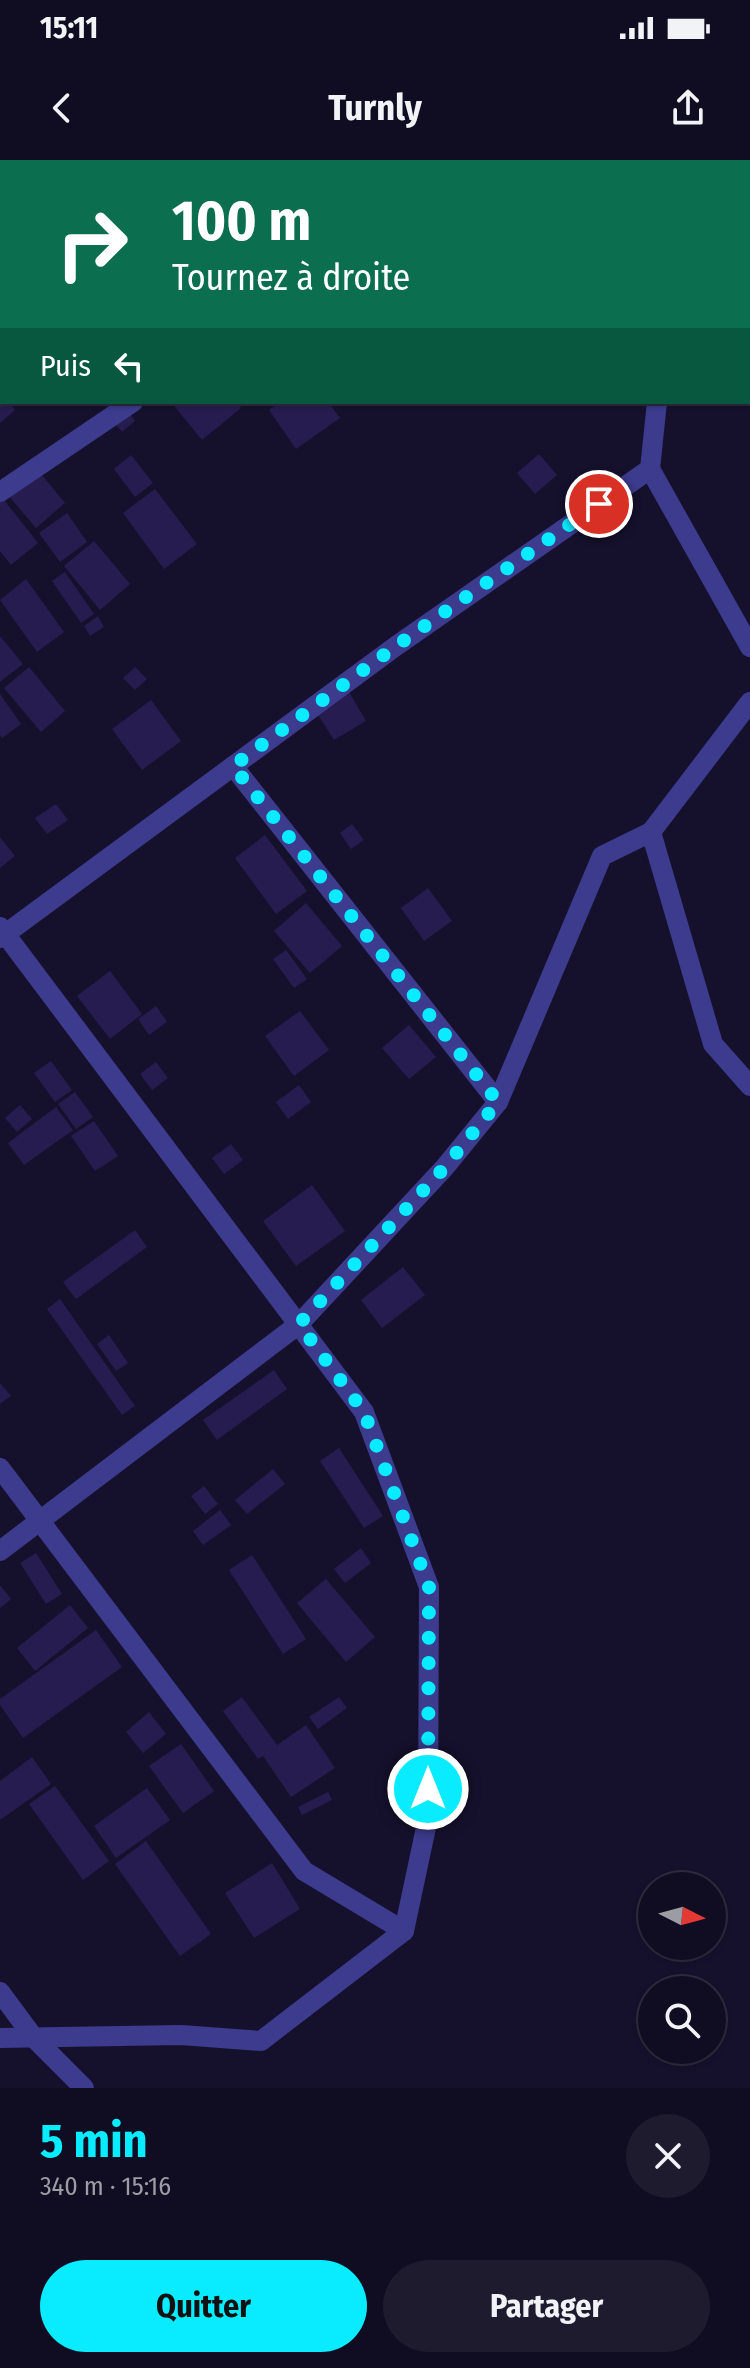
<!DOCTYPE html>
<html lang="fr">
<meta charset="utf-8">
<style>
:root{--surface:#100d22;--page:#1e1b2f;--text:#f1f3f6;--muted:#9c9ca5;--line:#302d40;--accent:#09ecff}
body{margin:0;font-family:"Fira Sans Condensed",sans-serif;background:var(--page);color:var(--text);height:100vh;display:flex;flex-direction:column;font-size:30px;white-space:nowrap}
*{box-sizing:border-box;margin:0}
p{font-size:26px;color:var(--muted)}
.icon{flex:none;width:44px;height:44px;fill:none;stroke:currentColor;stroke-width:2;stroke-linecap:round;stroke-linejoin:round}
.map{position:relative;height:1928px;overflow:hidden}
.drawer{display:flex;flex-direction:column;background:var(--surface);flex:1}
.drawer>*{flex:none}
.top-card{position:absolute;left:0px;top:0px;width:750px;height:244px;box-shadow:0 2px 6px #0004,0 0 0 2px var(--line);background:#0b6e4f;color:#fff;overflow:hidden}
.needle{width:52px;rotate:96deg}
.buttons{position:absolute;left:638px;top:1712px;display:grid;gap:16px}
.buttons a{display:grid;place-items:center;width:88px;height:88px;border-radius:50%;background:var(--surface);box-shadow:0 2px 6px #0004,0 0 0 2px var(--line);font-size:40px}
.pin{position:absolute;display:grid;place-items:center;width:68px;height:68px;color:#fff;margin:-34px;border:4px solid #fff;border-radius:50%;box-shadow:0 2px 8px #0007}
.me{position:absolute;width:88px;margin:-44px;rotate:0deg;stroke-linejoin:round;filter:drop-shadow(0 0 6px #0008)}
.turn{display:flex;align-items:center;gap:28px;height:168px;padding:0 40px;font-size:36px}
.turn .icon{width:104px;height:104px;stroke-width:2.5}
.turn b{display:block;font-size:56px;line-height:68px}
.then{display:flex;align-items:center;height:76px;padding:0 40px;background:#0003;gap:16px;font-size:30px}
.round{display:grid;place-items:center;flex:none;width:84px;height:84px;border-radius:42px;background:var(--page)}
.summary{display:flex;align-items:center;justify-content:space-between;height:136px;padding:0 40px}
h1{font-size:48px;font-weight:700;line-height:60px;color:var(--accent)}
.primary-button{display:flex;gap:16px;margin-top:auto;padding:16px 40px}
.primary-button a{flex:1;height:92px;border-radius:48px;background:var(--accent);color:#111;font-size:32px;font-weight:700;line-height:92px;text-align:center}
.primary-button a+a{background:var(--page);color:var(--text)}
.status{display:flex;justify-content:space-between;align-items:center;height:56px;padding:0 40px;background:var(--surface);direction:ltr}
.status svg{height:22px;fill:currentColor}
header{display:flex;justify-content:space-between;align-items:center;height:104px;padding:0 40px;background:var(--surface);font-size:36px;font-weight:700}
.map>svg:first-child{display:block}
.building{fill:#261c4f}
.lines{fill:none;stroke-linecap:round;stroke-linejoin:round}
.minor{stroke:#3c3b8d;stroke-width:20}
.route{stroke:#09ecff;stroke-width:14;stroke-dasharray:0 25.2}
</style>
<div class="status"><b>15:11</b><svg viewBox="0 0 49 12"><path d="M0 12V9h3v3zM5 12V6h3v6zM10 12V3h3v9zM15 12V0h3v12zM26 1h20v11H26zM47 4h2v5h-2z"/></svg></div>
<header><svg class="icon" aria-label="back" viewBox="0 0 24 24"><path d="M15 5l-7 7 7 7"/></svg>Turnly<svg class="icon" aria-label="share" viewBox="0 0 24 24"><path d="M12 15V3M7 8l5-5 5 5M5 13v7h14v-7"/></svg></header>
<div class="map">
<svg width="750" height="1928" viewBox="0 0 750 1928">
<rect width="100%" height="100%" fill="#15112d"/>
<g class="building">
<polygon points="0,242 9,242 15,250 0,263"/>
<polygon points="171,242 237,242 241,248 202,280"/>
<polygon points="280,242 328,242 340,258 296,289 269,250"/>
<polygon points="127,250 135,261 122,272 113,261"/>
<polygon points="539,294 557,315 535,334 517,313"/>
<polygon points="131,295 153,323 135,337 114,309"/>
<polygon points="37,309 65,343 36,368 7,334"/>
<polygon points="155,329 197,384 164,409 123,353"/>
<polygon points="0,335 38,383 11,405 0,391"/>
<polygon points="67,353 87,382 60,402 39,373"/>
<polygon points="94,381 130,424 100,450 64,406"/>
<polygon points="65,412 94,454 81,463 52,421"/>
<polygon points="26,419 64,472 37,492 0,440"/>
<polygon points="98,456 104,467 90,476 84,466"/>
<polygon points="0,476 23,504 0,522"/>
<polygon points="29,507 65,551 41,572 4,528"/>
<polygon points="135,507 147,519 135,530 123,518"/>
<polygon points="348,530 366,561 334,580 315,550"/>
<polygon points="0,534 21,564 2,578 0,575"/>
<polygon points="151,540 181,581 142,610 112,569"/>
<polygon points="56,644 68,660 47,674 35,658"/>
<polygon points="352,664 364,680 351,689 340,673"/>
<polygon points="265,675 307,731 276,754 235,698"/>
<polygon points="0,677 15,696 0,708"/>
<polygon points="428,728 452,761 424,781 401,748"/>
<polygon points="306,743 342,786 310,813 274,771"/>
<polygon points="286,790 307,819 294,828 273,799"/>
<polygon points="110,811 142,854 110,879 77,836"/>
<polygon points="156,846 167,862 149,875 138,859"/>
<polygon points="300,851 329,890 294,916 265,876"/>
<polygon points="409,865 436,897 409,919 382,888"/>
<polygon points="51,901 72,930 55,942 34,913"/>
<polygon points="156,902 168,918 152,930 140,914"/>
<polygon points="299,925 311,942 288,959 276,942"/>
<polygon points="75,932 93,957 76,969 58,944"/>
<polygon points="20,945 32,959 17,972 5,958"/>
<polygon points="56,947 73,970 24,1005 8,983"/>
<polygon points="94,961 118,996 95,1011 71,976"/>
<polygon points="231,984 243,1000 224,1014 212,998"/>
<polygon points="312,1025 345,1071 296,1106 263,1061"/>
<polygon points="135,1070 147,1087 76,1139 63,1122"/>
<polygon points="403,1107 425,1135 382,1168 361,1140"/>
<polygon points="60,1139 135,1246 122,1255 47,1149"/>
<polygon points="109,1175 128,1203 116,1211 97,1184"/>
<polygon points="274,1210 287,1229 217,1280 203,1260"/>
<polygon points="0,1223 11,1236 0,1244"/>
<polygon points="339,1288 383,1356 364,1368 320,1301"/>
<polygon points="273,1309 285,1324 247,1354 235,1340"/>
<polygon points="204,1326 218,1344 205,1354 191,1336"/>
<polygon points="220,1350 231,1365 203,1385 193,1371"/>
<polygon points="361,1388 371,1403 345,1423 334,1409"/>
<polygon points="36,1393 62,1434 46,1444 20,1403"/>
<polygon points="252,1395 306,1479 283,1494 229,1410"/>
<polygon points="326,1419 375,1477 346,1502 297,1443"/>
<polygon points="0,1425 11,1439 0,1448"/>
<polygon points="70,1445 88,1468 35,1511 17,1488"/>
<polygon points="96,1470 122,1507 23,1578 0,1545 0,1539"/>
<polygon points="242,1537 277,1585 306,1565 335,1608 291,1637 263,1596 258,1599 223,1551"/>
<polygon points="339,1537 347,1548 318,1569 309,1557"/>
<polygon points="149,1552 166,1574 143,1593 126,1572"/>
<polygon points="181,1584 214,1631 183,1653 149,1606"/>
<polygon points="32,1597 51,1624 0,1660 0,1621"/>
<polygon points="55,1626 109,1701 83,1720 29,1644"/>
<polygon points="147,1628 170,1660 116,1698 94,1666"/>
<polygon points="328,1632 332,1640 302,1655 298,1647"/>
<polygon points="146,1681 211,1774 180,1796 115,1704"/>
<polygon points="272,1703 300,1749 254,1778 225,1733"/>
</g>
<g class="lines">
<g class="minor">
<polyline points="603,0 605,2"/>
<polyline points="488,2 491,0"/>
<polyline points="748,57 750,56"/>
<polyline points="650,309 750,487"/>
<polyline points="0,332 133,242"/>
<polyline points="750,542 651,672 713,884 750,926"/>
<polyline points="233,606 498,942"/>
<polyline points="0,767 364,1252 429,1427 428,1658 404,1771 261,1881 181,1875 0,1878"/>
<polyline points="0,778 396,486 650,309 657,242"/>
<polyline points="0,1308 304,1711 404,1771"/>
<polyline points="0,1391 299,1164 445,1007 498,942 602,696 651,672"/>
<polyline points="0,1832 34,1878 84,1928"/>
</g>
</g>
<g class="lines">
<polyline class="route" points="428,1629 429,1427 364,1252 299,1164 445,1007 498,942 233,606 396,486 599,344"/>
</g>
</svg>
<div class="buttons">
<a><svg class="needle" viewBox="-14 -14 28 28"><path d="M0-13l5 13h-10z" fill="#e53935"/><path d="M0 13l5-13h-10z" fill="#9c9ca5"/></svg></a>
<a><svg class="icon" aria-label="search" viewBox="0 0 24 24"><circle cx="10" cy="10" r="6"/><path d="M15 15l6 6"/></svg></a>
</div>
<div class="pin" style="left:599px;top:344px;background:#d93025"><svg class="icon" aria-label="arrive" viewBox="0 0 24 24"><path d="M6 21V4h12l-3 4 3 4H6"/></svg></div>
<svg class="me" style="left:428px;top:1629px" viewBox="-20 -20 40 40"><circle r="17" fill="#09ecff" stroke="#fff" stroke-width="3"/><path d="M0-11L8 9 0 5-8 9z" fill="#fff"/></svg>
<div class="top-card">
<div class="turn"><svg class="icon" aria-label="right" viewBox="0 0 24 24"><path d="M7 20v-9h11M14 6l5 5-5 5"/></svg><div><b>100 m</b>Tournez à droite</div></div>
<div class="then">Puis<svg class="icon" aria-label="left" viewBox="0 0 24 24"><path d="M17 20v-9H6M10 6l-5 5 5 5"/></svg></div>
</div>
</div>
<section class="drawer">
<div class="summary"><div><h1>5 min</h1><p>340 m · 15:16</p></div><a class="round"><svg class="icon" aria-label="close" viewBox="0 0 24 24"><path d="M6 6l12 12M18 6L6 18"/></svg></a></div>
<div class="primary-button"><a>Quitter</a><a>Partager</a></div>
</section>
